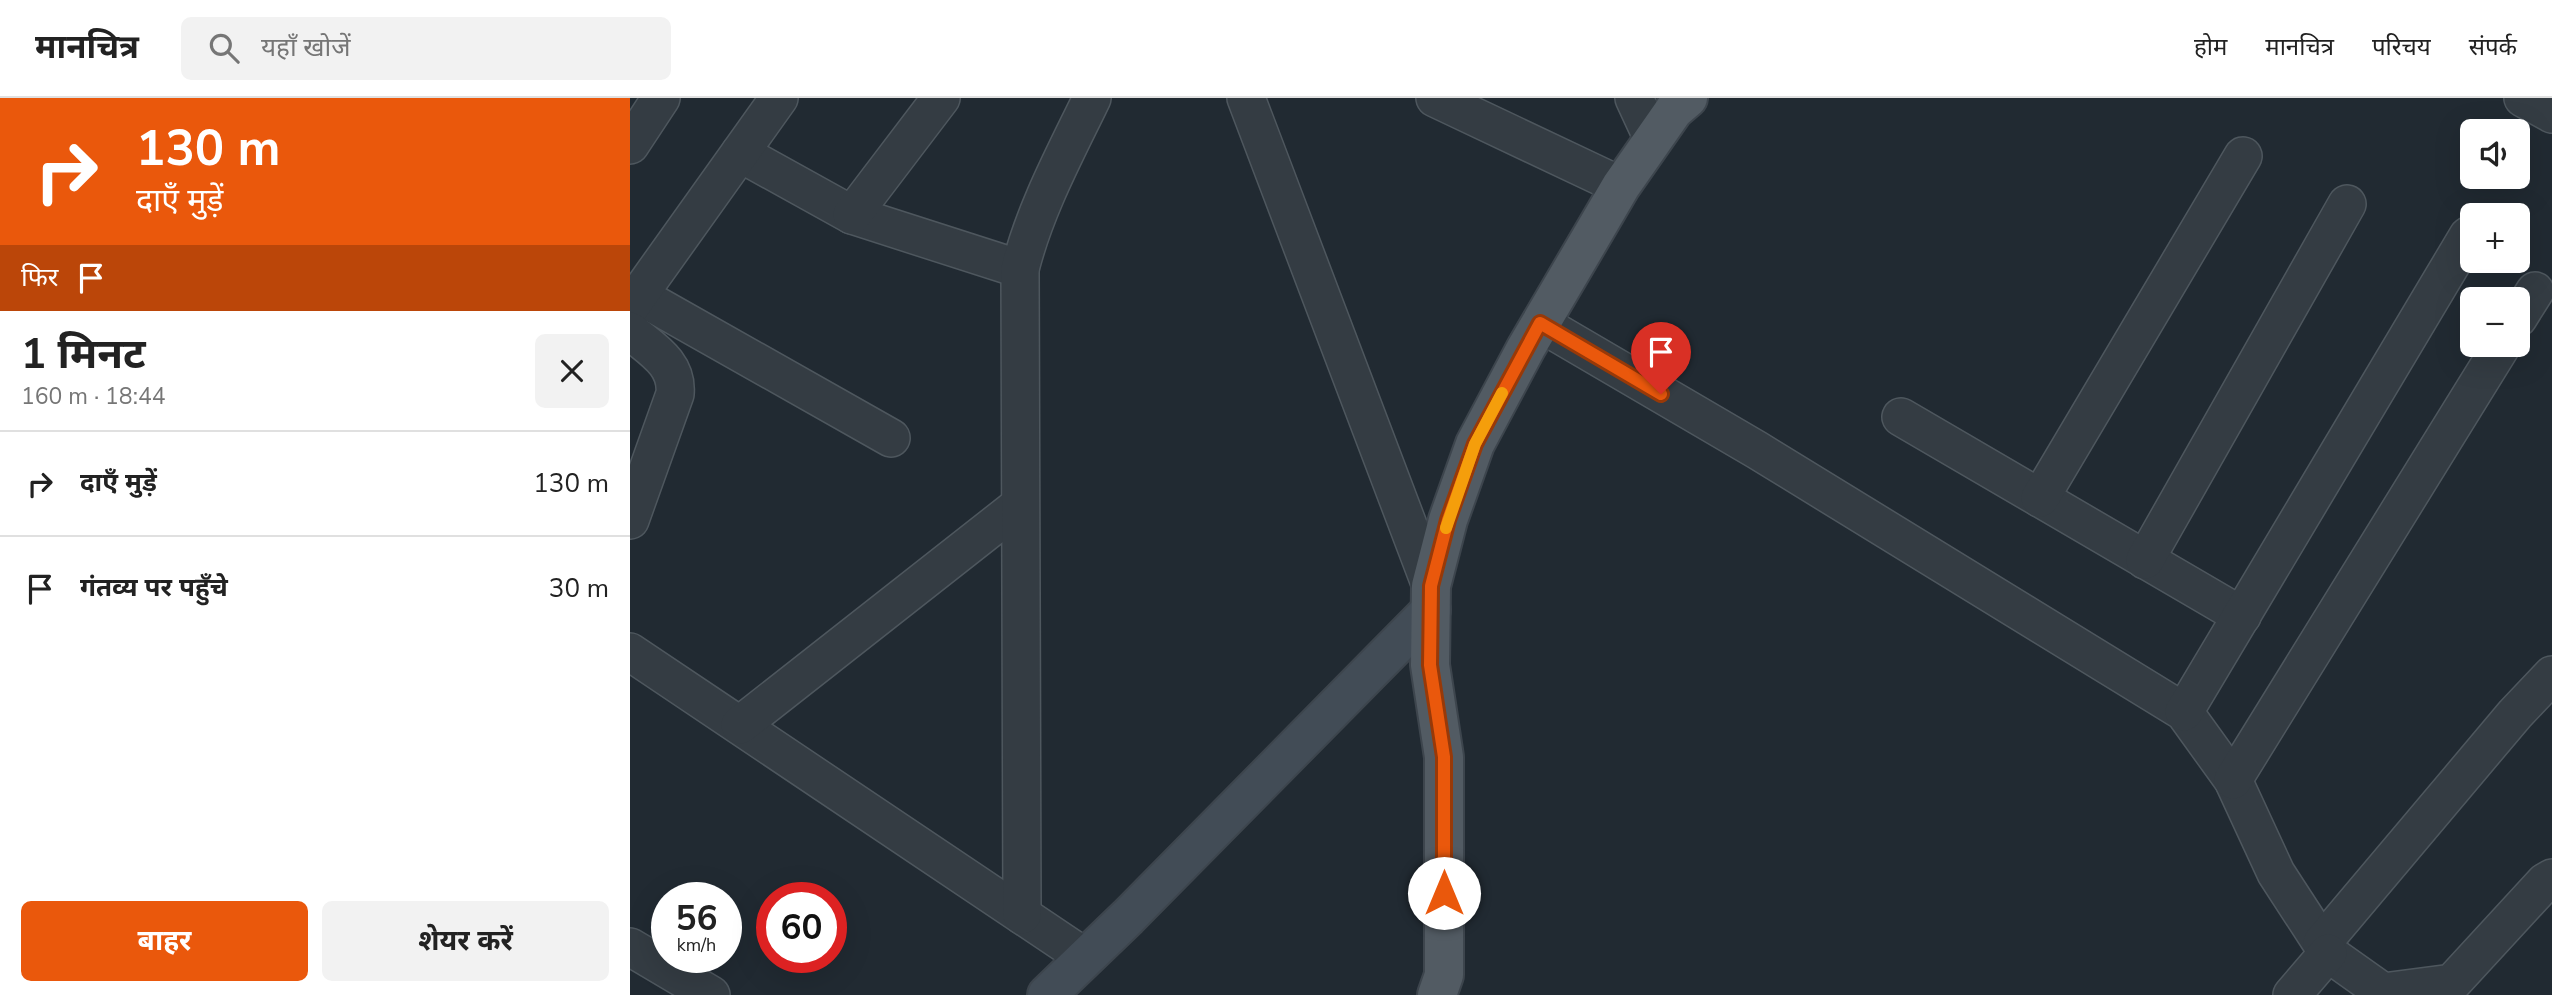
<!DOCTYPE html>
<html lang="hi">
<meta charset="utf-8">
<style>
:root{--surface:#fff;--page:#f2f2f2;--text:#222;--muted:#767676;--line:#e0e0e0;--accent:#ea580c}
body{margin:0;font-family:"Nunito Sans","Noto Sans Devanagari",sans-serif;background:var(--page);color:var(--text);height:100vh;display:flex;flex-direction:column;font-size:26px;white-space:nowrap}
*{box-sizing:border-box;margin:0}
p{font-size:23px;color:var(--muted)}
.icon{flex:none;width:38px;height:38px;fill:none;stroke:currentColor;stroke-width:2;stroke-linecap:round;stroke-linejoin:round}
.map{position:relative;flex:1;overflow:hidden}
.panel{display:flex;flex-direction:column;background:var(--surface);width:630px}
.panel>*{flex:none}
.banner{background:#ea580c;color:#fff;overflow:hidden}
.buttons{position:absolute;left:1830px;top:21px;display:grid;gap:14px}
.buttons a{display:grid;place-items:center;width:70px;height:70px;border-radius:10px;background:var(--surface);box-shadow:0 7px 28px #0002;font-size:35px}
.speed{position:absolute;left:21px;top:784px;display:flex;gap:14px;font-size:35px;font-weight:700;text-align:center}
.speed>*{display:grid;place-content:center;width:91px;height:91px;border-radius:50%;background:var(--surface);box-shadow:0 7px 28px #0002;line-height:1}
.speed small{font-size:18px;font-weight:400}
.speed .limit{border:10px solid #d22;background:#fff;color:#111}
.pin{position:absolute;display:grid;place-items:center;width:60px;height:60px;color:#fff;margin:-72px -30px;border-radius:50% 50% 50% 0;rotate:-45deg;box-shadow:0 0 7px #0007}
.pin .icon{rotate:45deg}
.me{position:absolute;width:77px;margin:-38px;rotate:0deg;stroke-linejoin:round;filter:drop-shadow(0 0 5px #0008)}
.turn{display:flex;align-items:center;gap:24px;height:147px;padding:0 21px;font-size:32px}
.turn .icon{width:91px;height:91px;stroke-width:2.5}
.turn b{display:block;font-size:49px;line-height:60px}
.then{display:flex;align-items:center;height:66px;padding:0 21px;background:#0003;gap:14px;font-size:26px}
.round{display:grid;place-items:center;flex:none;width:74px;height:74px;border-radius:10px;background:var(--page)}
.headline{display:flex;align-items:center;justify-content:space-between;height:119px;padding:0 21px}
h1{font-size:42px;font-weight:700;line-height:52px}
.action{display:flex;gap:14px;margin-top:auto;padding:14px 21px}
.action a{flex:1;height:80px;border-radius:10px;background:var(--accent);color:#fff;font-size:28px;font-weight:700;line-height:80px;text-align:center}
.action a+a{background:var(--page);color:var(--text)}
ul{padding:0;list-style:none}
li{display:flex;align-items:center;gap:21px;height:105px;padding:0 21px;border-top:2px solid var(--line)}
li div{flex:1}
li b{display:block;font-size:26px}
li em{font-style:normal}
header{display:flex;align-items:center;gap:42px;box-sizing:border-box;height:98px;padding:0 35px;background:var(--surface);border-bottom:2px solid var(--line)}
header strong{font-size:33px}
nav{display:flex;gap:38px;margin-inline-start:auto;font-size:24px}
.search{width:490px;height:63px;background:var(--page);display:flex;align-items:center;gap:18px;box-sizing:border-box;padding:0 24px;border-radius:10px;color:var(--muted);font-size:26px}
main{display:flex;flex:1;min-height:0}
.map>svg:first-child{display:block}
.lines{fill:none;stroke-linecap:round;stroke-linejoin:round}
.street-casing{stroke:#4e575e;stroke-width:40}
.secondary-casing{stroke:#3d454d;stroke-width:42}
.primary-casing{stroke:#3d454d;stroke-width:42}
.street{stroke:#343c43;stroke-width:37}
.secondary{stroke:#424c56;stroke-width:38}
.primary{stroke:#525b63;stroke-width:38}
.route-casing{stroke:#983908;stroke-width:18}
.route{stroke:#ea580c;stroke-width:12}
.slow{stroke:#f59e0b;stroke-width:12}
</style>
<header>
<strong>मानचित्र</strong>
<div class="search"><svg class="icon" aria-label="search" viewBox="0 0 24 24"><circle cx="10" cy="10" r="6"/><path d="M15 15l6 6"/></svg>यहाँ खोजें</div>
<nav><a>होम</a><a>मानचित्र</a><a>परिचय</a><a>संपर्क</a></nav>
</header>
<main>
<section class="panel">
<div class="banner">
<div class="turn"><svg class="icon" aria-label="right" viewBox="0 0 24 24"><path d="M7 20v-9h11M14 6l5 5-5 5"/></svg><div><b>130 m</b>दाएँ मुड़ें</div></div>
<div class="then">फिर<svg class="icon" aria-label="arrive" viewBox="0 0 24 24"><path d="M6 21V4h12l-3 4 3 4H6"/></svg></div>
</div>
<div class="headline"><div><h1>1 मिनट</h1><p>160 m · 18:44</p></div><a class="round"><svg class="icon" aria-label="close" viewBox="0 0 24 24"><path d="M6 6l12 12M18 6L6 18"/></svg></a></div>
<ul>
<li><svg class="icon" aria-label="right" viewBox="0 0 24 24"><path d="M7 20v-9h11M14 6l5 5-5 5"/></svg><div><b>दाएँ मुड़ें</b></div><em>130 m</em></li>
<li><svg class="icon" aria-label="arrive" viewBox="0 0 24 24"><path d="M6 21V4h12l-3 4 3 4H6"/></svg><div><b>गंतव्य पर पहुँचे</b></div><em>30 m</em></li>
</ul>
<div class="action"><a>बाहर</a><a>शेयर करें</a></div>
</section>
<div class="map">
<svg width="1922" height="897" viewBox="0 0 1922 897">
<rect width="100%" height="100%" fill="#212a32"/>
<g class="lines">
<g class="street-casing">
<g id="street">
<polyline points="616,0 801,488"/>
<polyline points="805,0 991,88"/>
<polyline points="1004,0 1023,41"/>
<polyline points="1893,0 1922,16"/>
<polyline points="0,47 31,0"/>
<polyline points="110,55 222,117 390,171"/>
<polyline points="222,117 311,0"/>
<polyline points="8,197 261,340"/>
<polyline points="0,209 149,0"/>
<polyline points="1888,220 1905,193"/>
<polyline points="910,225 1127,352 1554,614 1603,682 1646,775 1698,855 1753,894 1822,885 1915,784 1922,780"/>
<path d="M0,233C21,251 48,265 45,296L0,422"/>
<polyline points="1271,319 1612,518"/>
<polyline points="1410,400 1613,58"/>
<polyline points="1515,462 1717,106"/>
<polyline points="0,554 456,860"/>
<polyline points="1554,614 1838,138"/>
<polyline points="110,627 390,407"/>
<polyline points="1603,682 1872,247"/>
<path d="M392,817L390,171C405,111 435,56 462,0"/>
<polyline points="1692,845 1885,616 1922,577"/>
<polyline points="0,849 81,897"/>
<polyline points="1662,897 1698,855"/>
</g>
</g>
<g class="secondary-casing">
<polyline id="secondary" points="417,897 498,819 801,512"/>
</g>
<g class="primary-casing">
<polyline id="primary" points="807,897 814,877 814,659 800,567 801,488 818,422 845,346 896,250 991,88 1044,12 1058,0"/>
</g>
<use href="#street" class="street"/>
<use href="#secondary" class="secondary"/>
<use href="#primary" class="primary"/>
</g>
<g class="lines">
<g class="route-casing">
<polyline id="route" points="814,795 814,659 800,567 801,488 818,422 845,346 910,225 1031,296"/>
</g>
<use href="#route" class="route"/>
<polyline class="slow" points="816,430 845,346 872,295"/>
</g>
</svg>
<div class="buttons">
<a><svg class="icon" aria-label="sound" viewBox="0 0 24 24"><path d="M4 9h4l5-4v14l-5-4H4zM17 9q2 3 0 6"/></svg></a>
<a>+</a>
<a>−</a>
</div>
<div class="speed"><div>56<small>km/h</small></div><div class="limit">60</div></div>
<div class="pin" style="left:1031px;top:296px;background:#d93025"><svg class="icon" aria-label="arrive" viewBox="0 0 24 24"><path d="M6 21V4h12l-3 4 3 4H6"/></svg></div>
<svg class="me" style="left:814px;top:795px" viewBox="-20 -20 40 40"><circle r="19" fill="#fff"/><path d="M0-13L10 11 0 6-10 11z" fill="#ea580c"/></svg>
</div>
</main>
